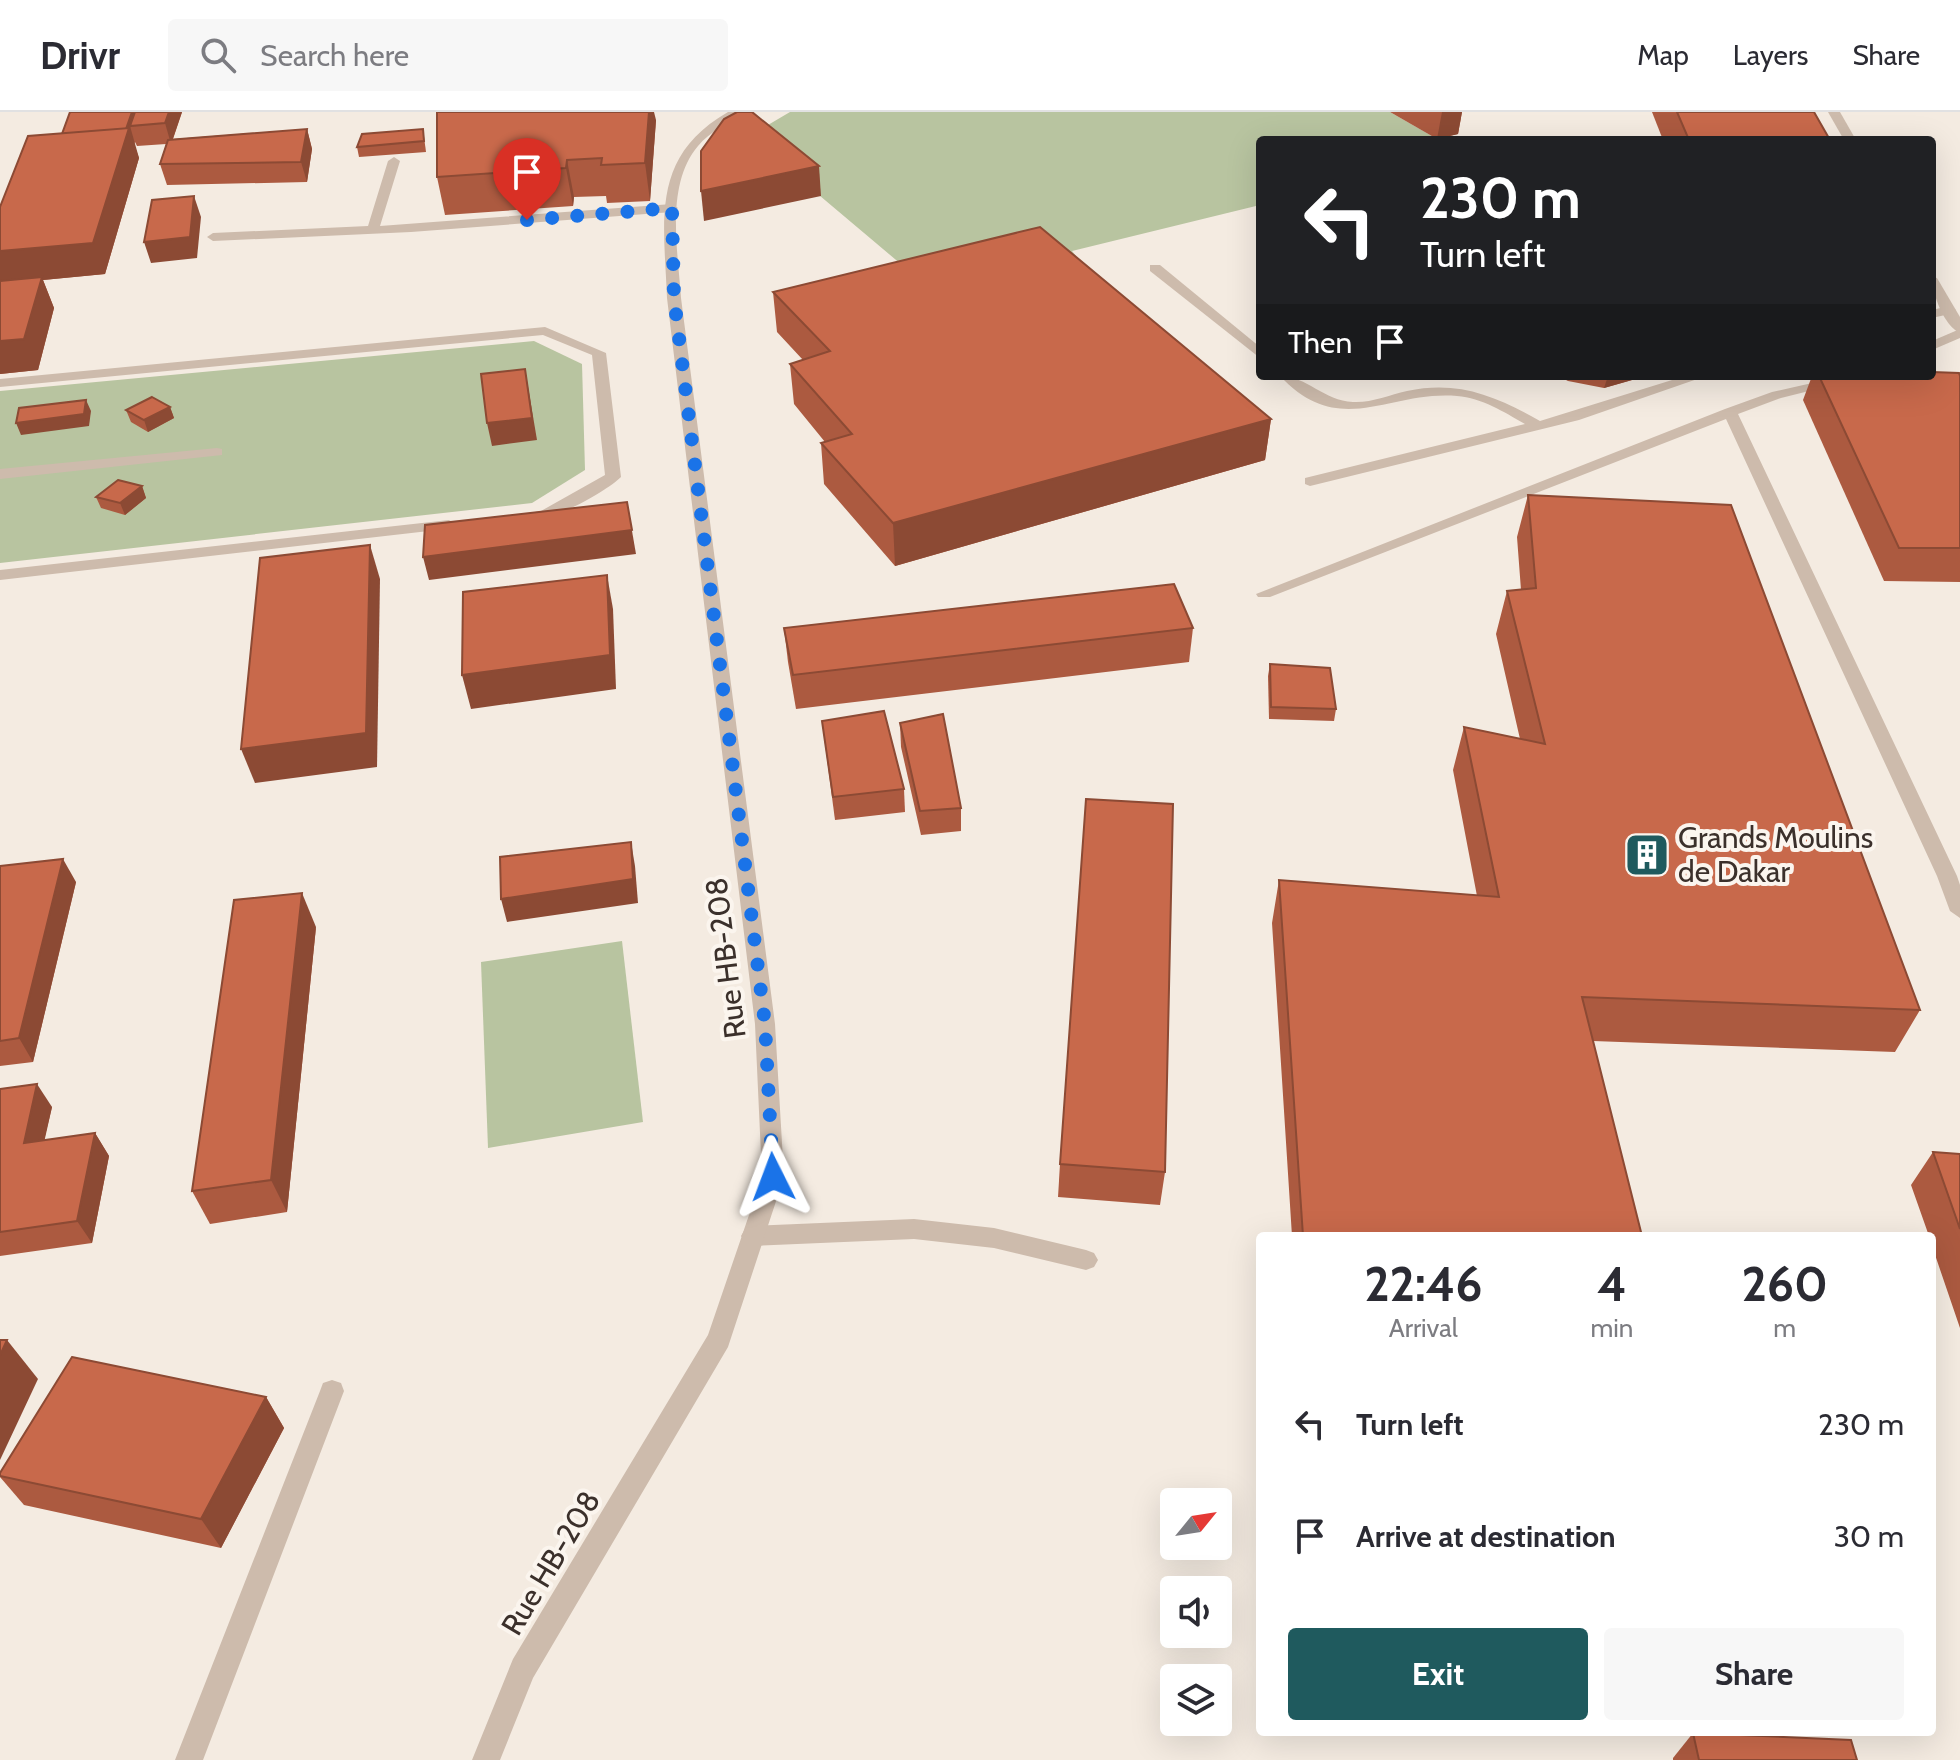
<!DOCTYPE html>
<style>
:root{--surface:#fff;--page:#f7f7f7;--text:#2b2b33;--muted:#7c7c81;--line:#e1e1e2;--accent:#1f5a5e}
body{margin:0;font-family:Cabin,sans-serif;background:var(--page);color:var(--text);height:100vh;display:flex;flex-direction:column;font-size:30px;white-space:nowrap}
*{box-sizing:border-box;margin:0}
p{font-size:26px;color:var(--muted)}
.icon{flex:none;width:44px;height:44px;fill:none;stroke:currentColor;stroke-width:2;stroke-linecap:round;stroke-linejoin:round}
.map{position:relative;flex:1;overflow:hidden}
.side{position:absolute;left:1256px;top:1120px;width:680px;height:504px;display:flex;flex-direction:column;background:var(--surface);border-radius:8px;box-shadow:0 8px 32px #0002}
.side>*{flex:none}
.top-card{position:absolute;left:1256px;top:24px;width:680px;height:244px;border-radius:8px;box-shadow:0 8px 32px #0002;background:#202124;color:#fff;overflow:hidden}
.needle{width:52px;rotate:60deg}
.fabs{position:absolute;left:1160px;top:1376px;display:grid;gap:16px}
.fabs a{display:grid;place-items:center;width:72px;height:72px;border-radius:8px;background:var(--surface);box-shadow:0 8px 32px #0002;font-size:40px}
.pin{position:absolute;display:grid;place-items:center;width:68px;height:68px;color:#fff;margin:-82px -34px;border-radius:50% 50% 50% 0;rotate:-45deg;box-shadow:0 0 8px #0007}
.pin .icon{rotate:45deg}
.me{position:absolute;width:88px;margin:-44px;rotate:357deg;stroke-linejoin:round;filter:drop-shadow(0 0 6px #0008)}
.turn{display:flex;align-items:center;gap:28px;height:168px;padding:0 32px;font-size:36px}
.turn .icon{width:104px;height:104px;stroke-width:2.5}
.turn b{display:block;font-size:56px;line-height:68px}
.then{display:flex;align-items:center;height:76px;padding:0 32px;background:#0003;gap:16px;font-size:30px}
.eta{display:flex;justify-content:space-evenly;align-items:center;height:136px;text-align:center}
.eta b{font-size:48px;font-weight:700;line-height:56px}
.action{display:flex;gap:16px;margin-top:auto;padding:16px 32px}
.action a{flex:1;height:92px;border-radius:8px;background:var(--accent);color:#fff;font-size:32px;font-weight:700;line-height:92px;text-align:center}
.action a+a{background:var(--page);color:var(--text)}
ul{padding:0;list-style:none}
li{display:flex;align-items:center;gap:24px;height:112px;padding:0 32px}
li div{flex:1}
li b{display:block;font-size:30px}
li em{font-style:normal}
header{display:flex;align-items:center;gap:48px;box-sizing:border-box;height:112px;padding:0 40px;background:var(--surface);border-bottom:2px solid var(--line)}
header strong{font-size:38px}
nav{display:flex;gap:44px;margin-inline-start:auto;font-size:28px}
.search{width:560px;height:72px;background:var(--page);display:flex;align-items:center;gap:20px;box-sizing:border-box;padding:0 28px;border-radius:8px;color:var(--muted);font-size:30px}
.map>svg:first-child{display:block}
.green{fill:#b8c4a0}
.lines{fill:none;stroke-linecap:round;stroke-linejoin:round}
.service{fill:#cdbbac;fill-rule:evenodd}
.pedestrian{fill:#cdbbac;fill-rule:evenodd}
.minor{fill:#cdbbac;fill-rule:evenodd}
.tertiary{fill:#cdbbac;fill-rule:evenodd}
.wall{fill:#ac5a40}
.shaded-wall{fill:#8c4a34}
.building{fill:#c8694b;stroke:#8c4a34;stroke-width:2}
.route{stroke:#1a73e8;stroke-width:14;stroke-dasharray:0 25.2}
.labels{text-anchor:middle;stroke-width:8;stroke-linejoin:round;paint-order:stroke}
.poi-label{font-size:30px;fill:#3b302b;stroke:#fbf5ee;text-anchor:start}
.street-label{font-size:30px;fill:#3b302b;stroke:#fbf5ee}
</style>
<header>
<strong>Drivr</strong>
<div class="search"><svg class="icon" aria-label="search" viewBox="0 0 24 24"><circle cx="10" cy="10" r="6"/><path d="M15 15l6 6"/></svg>Search here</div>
<nav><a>Map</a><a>Layers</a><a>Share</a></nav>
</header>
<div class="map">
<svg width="1960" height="1648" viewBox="0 0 1960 1648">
<rect width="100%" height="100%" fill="#f4ebe1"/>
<g class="green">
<polygon points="790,0 1390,0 1439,28 1260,28 1260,93 1072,139 1076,144 934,180 749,24"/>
<polygon points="534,229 582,252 585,358 532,391 0,451 0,279"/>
<polygon points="622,829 643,1010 488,1036 481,850"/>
</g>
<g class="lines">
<g class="service">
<polygon points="394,45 400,49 380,114 672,92 678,96 672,100 411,120 213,129 207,125 213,121 368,114 388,49"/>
<polygon points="1150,153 1160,153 1260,235 1260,246 1150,159"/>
<polygon points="1949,194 1956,198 1954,201 1932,206 1932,198"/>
<path d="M545,215L606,241L621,365C606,380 538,419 521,405L523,402L541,399L605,363L592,243L543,223L0,275V267Z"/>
<polygon points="1960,217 1960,226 1932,238 1932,229"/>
<path d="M1280,264C1307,264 1324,289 1353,290C1371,291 1389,283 1407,279C1458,268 1496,284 1540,309L1685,264H1706L1579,308L1310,374L1305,372V366L1525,312C1504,300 1482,286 1457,284C1389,278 1340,328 1280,264Z"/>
<polygon points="1843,264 1869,264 1781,286 1738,302 1957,764 1960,773 1960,806 1950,799 1937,764 1726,307 1270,485 1258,485 1256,482 1725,297 1772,280"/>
<polygon points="449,408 457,413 455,416 0,468 0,458"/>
<polygon points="914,1107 994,1116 1086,1138 1094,1141 1098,1148 1094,1155 1086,1158 994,1136 914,1127 753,1134 745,1131 741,1124 745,1117 753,1114"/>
<polygon points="332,1268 341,1271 344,1279 203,1648 175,1648 320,1279 323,1271"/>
</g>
<polygon class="pedestrian" points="217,336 222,337 222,343 0,367 0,357"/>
<path class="minor" d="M728,0H742C728,13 710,19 698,34C665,73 678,139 681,186L775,912L784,1065L728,1235L533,1566L500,1648H472L513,1547L708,1223L762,1065L755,912L667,186C664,108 650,45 728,0Z"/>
<g class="tertiary">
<polygon points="1828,0 1840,0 1856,28 1844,28"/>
<path d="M1932,165L1937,166L1960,205V221C1944,214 1932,182 1932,165Z"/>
</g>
</g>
<g class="wall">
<polygon points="182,0 173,27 307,17 312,37 307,70 167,73 160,52 166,32 137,34 135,30 134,32 139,46 105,162 43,168 54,196 38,258 0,262 62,22"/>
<polygon points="1390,0 1462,0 1458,22 1437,27"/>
<polygon points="1652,0 1814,0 1830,28 1663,28"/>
<polygon points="656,8 650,89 607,91 606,84 574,85 573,94 445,103 437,65"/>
<polygon points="423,17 426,40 359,45 357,35"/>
<polygon points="773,180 1271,307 1265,348 895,454 824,372 821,331 825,330 794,292 790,252 803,248 777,220"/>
<polygon points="1558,264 1635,264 1632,268 1604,276 1568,269"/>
<polygon points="1812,264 1960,264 1960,470 1884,469 1803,288"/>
<polygon points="170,295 174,306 148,320 131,310 126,298"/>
<polygon points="142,374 146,386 125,403 101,396 96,385"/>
<polygon points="1528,383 1920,898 1895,940 1593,929 1642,1124 1292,1124 1272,811 1279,768 1477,784 1453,658 1464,615 1520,627 1496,522 1507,479 1521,478 1517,425"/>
<polygon points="784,516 1193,516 1189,550 796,597 788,550"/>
<polygon points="1270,552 1336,597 1334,609 1269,607 1268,564"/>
<polygon points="822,609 904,677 905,700 835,708"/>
<polygon points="900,611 961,696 961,719 921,723 901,635"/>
<polygon points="0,754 76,770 33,950 0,954"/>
<polygon points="316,815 287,1100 210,1112 192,1079"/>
<polygon points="0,977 52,995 44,1028 95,1021 109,1044 92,1131 0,1144"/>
<polygon points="1933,1040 1960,1042 1960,1216 1932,1134 1932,1124 1929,1124 1911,1073"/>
<polygon points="1060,1052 1165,1060 1160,1093 1058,1085"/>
<polygon points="266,1285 284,1316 221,1436 24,1393 0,1365 0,1361"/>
<polygon points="1693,1621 1857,1648 1673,1648 1673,1646"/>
</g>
<g class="shaded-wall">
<polygon points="132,0 145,0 130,14 139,46 105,162 43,168 54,196 38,258 0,262 0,139 124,21"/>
<polygon points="169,0 182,0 171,32 165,11"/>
<polygon points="649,0 654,0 656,8 650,89 645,51"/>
<polygon points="1442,0 1462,0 1458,22 1437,27"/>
<polygon points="307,17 312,37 307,70 301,50"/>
<polygon points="567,48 574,85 573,94 566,56"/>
<polygon points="819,54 821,84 704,109 701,79"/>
<polygon points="194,84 201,105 197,146 151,151 144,130"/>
<polygon points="525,257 537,328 492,334 487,311"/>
<polygon points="1608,264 1635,264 1632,268 1604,276"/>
<polygon points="86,288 91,299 89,314 21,323 16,311"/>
<polygon points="170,295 174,306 148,320 144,308"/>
<polygon points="1271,307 1265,348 895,454 893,411"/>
<polygon points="142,374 146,386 125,403 120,391"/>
<polygon points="627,390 636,442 429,468 423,445"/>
<polygon points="370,433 380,467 377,655 255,671 241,637"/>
<polygon points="607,463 613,497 616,577 471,597 462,563"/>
<polygon points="631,730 635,754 638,791 507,810 501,787"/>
<polygon points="63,747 76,770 33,950 19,926"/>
<polygon points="302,781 316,815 287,1100 271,1068"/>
<polygon points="37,972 52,995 39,1053 24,1031"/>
<polygon points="95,1021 109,1044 92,1131 77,1109"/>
<polygon points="7,1228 38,1267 0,1348 0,1243"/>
<polygon points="266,1285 284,1316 221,1436 201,1407"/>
</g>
<g class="building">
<polygon points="70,0 132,0 126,17 62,22"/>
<polygon points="135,0 169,0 165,11 130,14"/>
<polygon points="437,0 649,0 645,51 601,53 602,46 567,48 566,56 437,65"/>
<polygon points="737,0 752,0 819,54 701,79 701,39 724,7"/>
<polygon points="1677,0 1814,0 1830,28 1689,28"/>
<polygon points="129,16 93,131 0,139 0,95 28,24"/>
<polygon points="307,17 301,50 160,52 168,28"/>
<polygon points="423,17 424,29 357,35 362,22"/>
<polygon points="194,84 190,125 144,130 152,88"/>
<polygon points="1040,115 1271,307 893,411 821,331 852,322 790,252 830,239 773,180"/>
<polygon points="42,165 24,227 0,229 0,169"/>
<polygon points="525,257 532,306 487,311 481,262"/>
<polygon points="1932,260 1959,261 1960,264 1960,436 1899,436 1819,264 1932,264"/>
<polygon points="152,285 170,295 144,308 126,298"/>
<polygon points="86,288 84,302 16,311 19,296"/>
<polygon points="118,368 142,374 120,391 96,385"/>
<polygon points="1528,383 1731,393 1920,898 1582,885 1642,1124 1303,1124 1279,768 1499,785 1464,615 1545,632 1507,479 1536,476"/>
<polygon points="627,390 632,418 423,445 425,413"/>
<polygon points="370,433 366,621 241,637 260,446"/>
<polygon points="607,463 610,543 462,563 463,480"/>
<polygon points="1174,472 1193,516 793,563 784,516"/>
<polygon points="1270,552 1330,556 1336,597 1271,595"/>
<polygon points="884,599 904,677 833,685 822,609"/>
<polygon points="943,602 961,696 920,699 900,611"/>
<polygon points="1086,687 1173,692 1165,1060 1060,1052"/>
<polygon points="631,730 633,767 501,787 500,745"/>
<polygon points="63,747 19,926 0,929 0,754"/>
<polygon points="302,781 271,1068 192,1079 234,788"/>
<polygon points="37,972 24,1031 95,1021 77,1109 0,1120 0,977"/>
<polygon points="1933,1040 1960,1042 1960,1117"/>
<polygon points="0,1228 7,1228 0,1243"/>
<polygon points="72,1245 266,1285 201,1407 0,1364 0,1361"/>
<polygon points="1693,1621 1851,1628 1857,1648 1699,1648"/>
</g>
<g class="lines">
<polyline class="route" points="527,108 672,96 674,186 765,912 773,1065"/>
</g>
<defs>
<g id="building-square" transform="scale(2.3)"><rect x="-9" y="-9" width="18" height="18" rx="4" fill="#1f5a5e" stroke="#fbf5ee"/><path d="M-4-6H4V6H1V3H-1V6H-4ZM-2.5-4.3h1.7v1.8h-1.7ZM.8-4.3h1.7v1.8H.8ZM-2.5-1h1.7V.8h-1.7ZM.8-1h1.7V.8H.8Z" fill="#fff"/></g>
</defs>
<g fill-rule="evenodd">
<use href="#building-square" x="1647" y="743"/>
</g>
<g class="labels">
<g class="poi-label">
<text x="1678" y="736">Grands Moulins<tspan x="1678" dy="34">de Dakar</tspan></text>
</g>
<g class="street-label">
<text transform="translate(726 846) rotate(-97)" y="10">Rue HB-208</text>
<text transform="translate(551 1451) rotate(-59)" y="10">Rue HB-208</text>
</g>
</g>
</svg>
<div class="fabs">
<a><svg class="needle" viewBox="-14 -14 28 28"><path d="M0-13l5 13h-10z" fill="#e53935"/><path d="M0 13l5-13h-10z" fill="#7c7c81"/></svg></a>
<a><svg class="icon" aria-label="sound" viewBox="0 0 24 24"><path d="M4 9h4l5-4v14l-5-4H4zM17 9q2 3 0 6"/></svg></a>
<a><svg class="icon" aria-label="layers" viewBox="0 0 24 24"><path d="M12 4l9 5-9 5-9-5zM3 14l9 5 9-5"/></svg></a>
</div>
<div class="pin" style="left:527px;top:108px;background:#d93025"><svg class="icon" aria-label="arrive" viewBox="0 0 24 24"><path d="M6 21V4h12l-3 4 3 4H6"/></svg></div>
<svg class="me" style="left:773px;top:1065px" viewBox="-20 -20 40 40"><path d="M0-17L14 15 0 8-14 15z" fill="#1a73e8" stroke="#fff" stroke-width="4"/></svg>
<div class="top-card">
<div class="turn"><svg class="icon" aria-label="left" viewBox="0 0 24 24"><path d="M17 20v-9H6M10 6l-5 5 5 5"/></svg><div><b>230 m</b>Turn left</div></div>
<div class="then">Then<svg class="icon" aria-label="arrive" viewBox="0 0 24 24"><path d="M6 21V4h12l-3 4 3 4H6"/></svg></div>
</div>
<section class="side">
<div class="eta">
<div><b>22:46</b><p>Arrival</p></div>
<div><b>4</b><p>min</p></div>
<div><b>260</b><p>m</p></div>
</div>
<ul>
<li><svg class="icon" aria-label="left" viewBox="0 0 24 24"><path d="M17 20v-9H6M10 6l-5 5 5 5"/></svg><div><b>Turn left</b></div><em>230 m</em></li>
<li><svg class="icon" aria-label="arrive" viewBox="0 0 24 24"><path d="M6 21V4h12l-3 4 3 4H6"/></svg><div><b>Arrive at destination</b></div><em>30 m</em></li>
</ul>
<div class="action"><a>Exit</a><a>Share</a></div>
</section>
</div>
